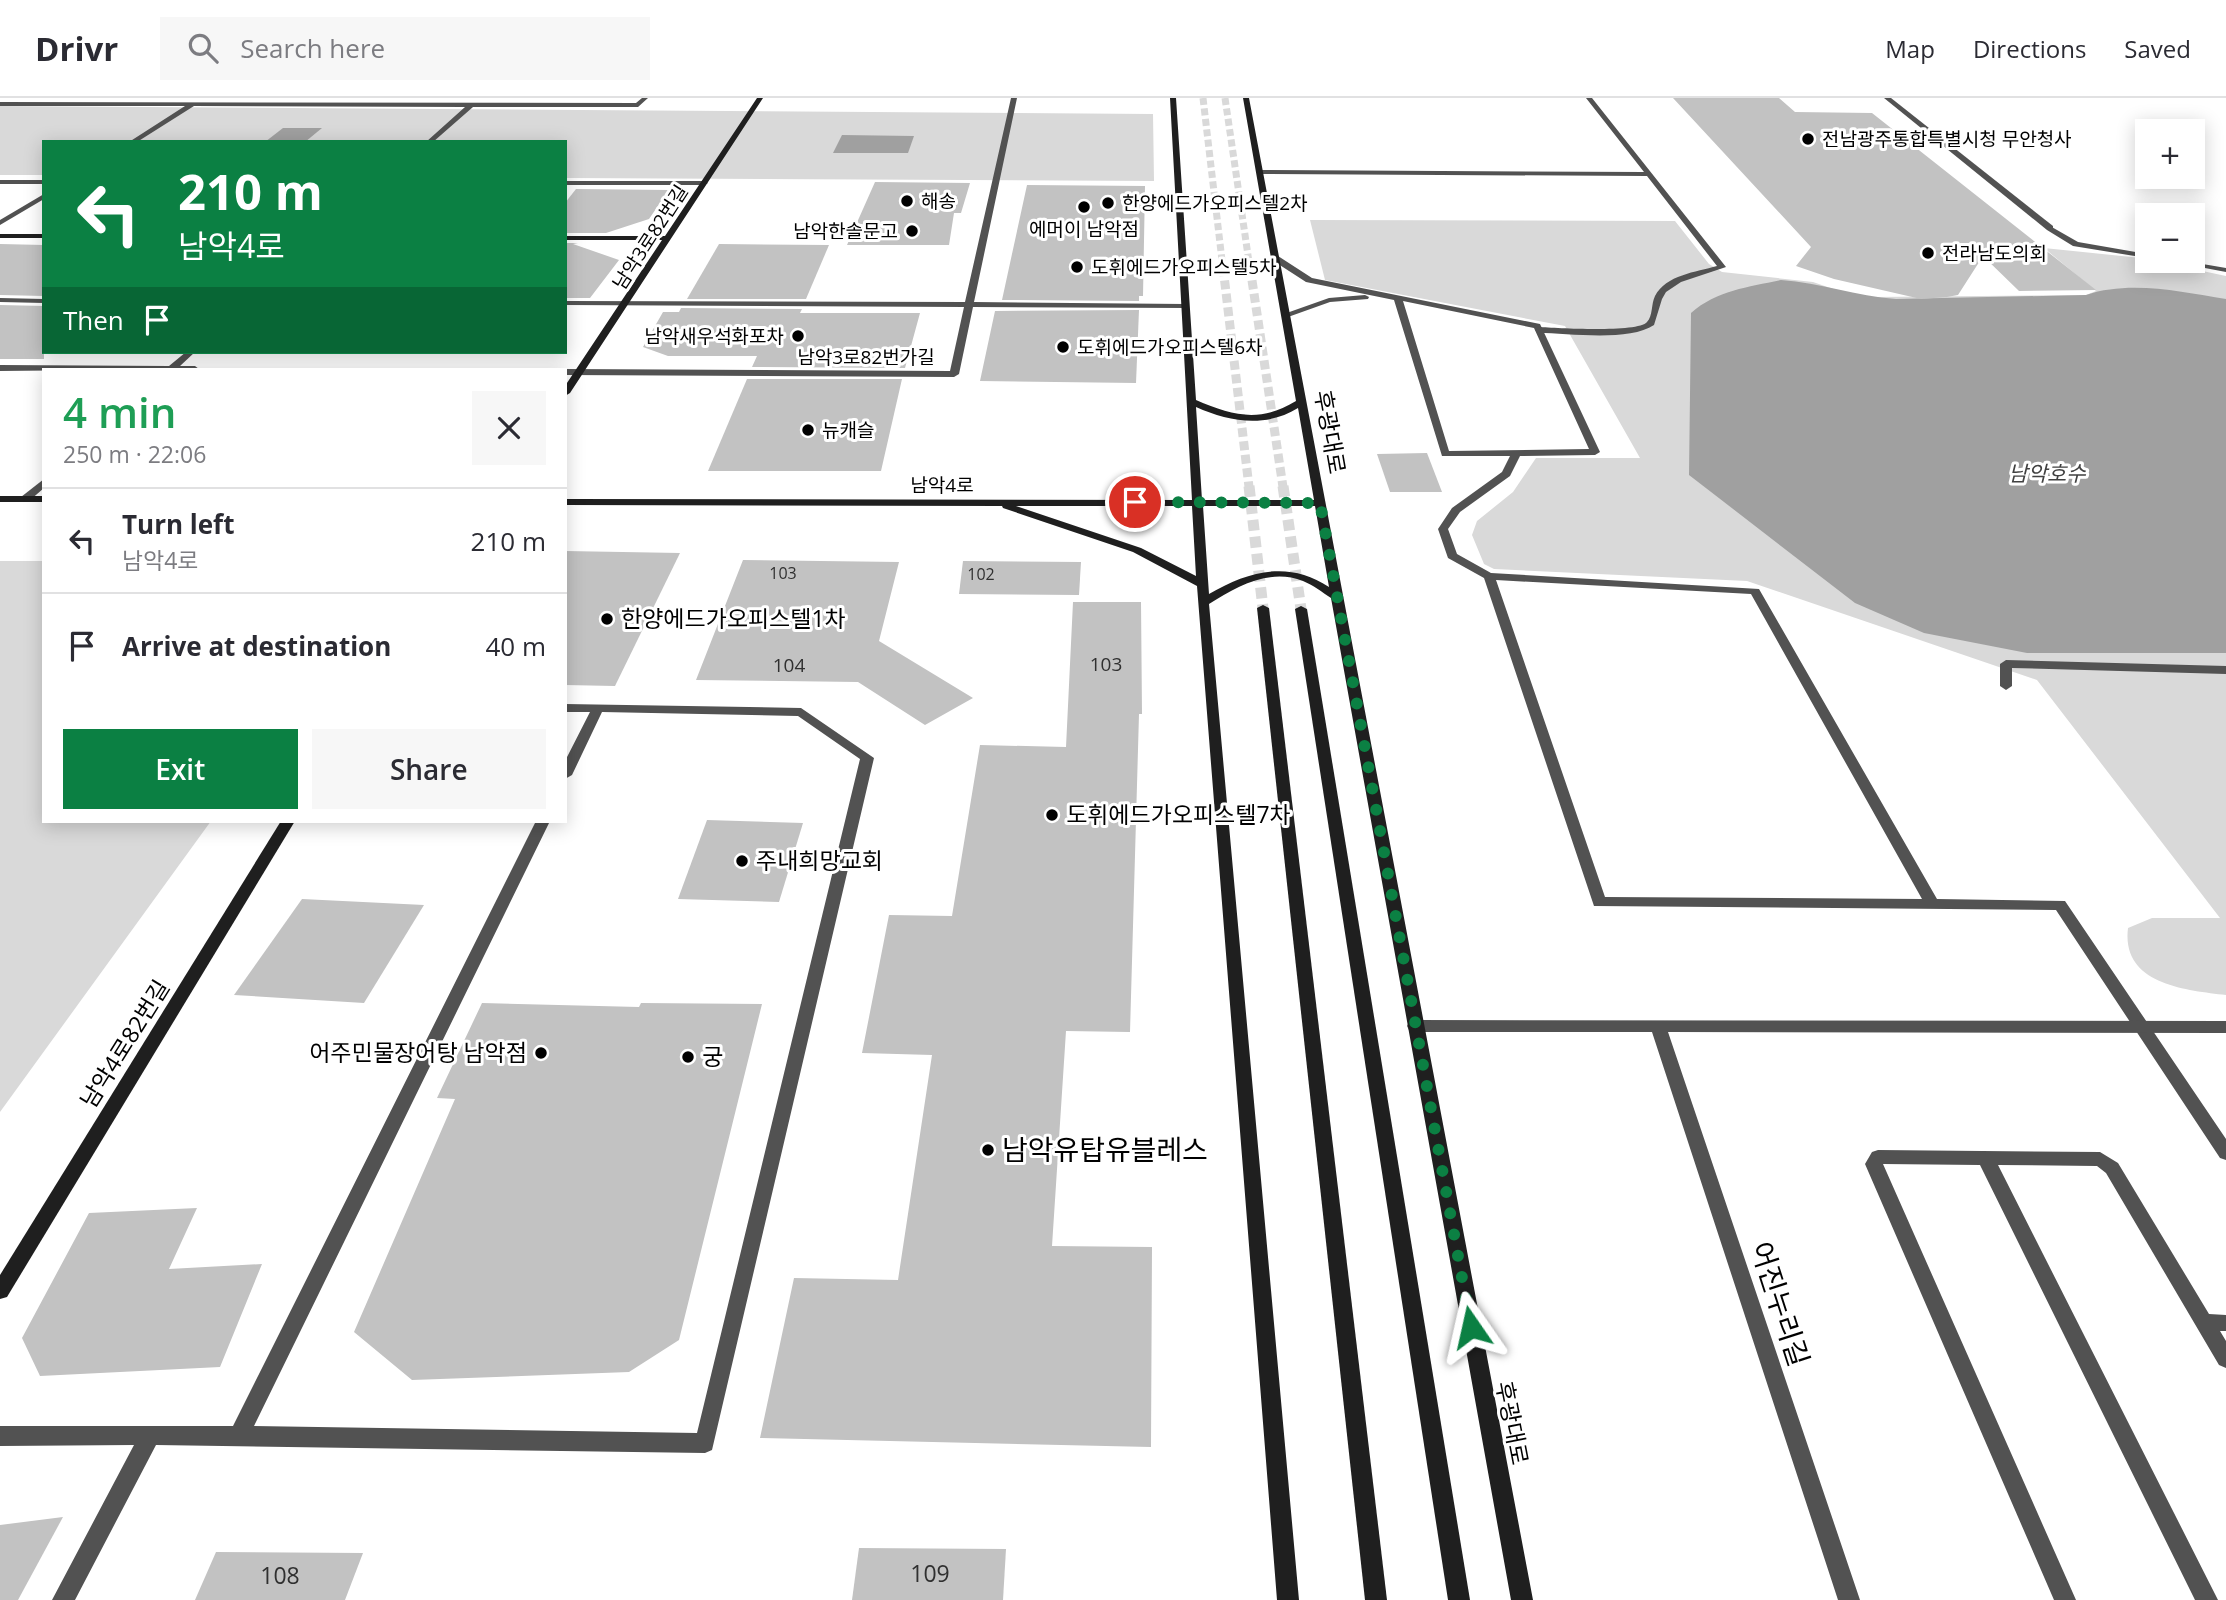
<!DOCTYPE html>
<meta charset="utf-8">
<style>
:root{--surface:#fff;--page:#f7f7f7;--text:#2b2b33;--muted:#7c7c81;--line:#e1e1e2;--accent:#0b8043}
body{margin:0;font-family:"Open Sans","Noto Sans KR",sans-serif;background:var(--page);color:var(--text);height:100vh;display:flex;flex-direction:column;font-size:26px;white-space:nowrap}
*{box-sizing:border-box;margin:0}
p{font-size:23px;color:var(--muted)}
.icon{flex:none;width:38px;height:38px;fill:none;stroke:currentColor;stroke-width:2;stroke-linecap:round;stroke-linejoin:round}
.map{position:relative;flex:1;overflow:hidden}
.panel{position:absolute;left:42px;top:270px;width:525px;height:455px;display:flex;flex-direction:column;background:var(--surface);border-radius:0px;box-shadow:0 4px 18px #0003}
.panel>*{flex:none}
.guide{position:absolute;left:42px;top:42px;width:525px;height:214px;border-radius:0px;box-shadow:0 4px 18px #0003;background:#0b8043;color:#fff;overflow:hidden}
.tools{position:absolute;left:2135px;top:21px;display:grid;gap:14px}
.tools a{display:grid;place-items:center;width:70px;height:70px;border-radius:0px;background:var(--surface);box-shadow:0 4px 18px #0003;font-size:35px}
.pin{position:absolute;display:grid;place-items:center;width:60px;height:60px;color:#fff;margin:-30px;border:4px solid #fff;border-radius:50%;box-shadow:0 2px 7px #0007}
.me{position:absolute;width:77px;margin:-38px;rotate:349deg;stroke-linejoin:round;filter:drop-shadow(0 0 5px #0008)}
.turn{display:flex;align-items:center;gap:24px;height:147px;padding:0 21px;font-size:32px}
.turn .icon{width:91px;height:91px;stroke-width:2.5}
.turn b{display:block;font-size:49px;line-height:60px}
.then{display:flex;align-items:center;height:66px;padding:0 21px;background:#0003;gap:14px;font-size:26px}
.round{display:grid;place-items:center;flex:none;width:74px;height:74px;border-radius:0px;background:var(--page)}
.head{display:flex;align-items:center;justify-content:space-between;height:119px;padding:0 21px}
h1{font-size:42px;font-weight:600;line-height:52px;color:#1e9e55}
.action{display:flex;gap:14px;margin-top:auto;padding:14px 21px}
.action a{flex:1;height:80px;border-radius:0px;background:var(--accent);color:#fff;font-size:28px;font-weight:600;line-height:80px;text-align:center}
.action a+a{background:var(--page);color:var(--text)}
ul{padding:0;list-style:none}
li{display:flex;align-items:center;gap:21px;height:105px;padding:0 21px;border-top:2px solid var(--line)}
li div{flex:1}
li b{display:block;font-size:26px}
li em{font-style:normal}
header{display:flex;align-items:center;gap:42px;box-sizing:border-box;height:98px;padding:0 35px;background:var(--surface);border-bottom:2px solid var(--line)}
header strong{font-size:33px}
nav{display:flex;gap:38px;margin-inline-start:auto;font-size:24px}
.search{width:490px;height:63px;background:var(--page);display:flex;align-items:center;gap:18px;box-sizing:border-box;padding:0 24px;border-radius:0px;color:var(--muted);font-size:26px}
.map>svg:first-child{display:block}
.green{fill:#d9d9d9}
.water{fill:#a0a0a0}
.building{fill:#c2c2c2}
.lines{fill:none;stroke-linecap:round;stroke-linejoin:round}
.secondary-tunnel-far2{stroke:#d9d9d9;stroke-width:7;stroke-dasharray:7 3.5;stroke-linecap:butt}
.secondary-tunnel-far1{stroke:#d9d9d9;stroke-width:9;stroke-dasharray:9 4.5;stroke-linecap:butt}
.secondary-tunnel{stroke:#d9d9d9;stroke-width:11;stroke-dasharray:11 6;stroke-linecap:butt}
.lane{fill:#525252;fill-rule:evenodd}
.street{fill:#525252;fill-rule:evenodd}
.secondary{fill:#1f1f1f;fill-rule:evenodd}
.route{stroke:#0b8043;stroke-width:12;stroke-dasharray:0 21.6}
.poi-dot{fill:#000;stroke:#fff;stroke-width:2.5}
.labels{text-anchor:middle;stroke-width:6;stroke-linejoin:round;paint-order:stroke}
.far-number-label{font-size:16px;fill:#303030}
.far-poi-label{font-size:19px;fill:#000;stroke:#fff;text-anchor:start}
.far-street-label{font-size:19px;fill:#000;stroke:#fff}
.number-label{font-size:19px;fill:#303030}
.far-water-label{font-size:21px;font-style:italic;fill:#414141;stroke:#fff}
.street-label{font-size:23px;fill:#000;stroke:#fff}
.poi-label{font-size:23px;fill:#000;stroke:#fff;text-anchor:start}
.near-number-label{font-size:23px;fill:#303030}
.near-poi-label{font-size:28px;fill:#000;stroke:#fff;text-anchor:start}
.near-street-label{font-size:28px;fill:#000;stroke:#fff}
</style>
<header>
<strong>Drivr</strong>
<div class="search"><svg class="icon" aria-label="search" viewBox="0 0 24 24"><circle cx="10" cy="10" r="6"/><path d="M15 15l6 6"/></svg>Search here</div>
<nav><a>Map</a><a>Directions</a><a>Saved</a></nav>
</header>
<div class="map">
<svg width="2226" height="1502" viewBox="0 0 2226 1502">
<rect width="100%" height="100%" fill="#fff"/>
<g class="green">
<polygon points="0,8 1153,16 1154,83 565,80 565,44 44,44 44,77 0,77"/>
<path d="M1310,122L1675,123L1709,166L1722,174L1813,184L1842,194L1873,199L2086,197L2096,193L2044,150L2141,160L2226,178V897C2185,892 2121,886 2128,830L2152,820H2220L2037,582L1747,483L1494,471L1484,466L1472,437L1477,423L1513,394L1536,360H1640L1565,228L1325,182Z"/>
<polygon points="0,463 44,463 44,723 211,723 0,1014"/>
</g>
<g class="water">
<polygon points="283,30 322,30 305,44 265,44"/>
<polygon points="842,37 914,38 908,55 833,55"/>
<path d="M1781,182C1821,185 1856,198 1896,201L2086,197C2130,182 2182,194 2226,201V555H2027L1924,535L1855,505L1689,377L1691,215C1717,192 1749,189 1781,182Z"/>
</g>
<g class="building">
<polygon points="1673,0 1779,0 1795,14 1872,15 2096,192 2019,193 1983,158 1958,197 1947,199 1921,201 1834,181 1796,168 1811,149"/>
<polygon points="875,84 970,85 961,115 954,115 949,147 847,147"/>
<polygon points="1027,87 1145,88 1143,198 1139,198 1139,203 1002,202"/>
<polygon points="576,91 669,92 649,121 606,135 565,135 565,105"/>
<polygon points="565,145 578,145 573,146 619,162 590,200 565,200"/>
<polygon points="0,146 44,147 44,198 0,197"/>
<polygon points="719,146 829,147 806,201 687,201"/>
<polygon points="0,207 44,208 44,261 0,261"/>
<polygon points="681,210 802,211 800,215 920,215 905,270 752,269 757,258 668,258 643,249 663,214 679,214"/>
<polygon points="1139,212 1136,285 980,283 995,213"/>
<polygon points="747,281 902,281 881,373 708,373"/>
<polygon points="1427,355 1442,394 1390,394 1377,356"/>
<polygon points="565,453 680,455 615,588 565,587"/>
<polygon points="743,462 899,464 879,543 973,600 925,627 858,584 696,582"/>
<polygon points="963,463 1081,464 1079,497 959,496"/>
<polygon points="1073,504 1141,504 1142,616 1139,616 1130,934 1066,933 1052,1148 1152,1149 1151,1349 760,1340 794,1180 898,1182 932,957 862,955 889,817 952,818 980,647 1066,649"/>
<polygon points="707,722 803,725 779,804 678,801"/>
<polygon points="302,801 424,807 364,905 234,897"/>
<polygon points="482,905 639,909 641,905 762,906 679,1242 629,1274 412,1282 354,1234 455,1001 437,1000"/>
<polygon points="197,1110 169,1171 262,1166 220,1269 40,1278 22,1240 89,1115"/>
<polygon points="63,1419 18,1502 0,1502 0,1427"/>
<polygon points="859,1450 1006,1451 1003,1502 852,1502"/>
<polygon points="216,1454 363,1455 345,1502 195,1502"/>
</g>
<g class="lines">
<g class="secondary-tunnel-far2">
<polyline points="1203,0 1223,171"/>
<polyline points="1225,0 1250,171"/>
</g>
<g class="secondary-tunnel-far1">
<polyline points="1223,169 1249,389"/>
<polyline points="1250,169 1283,389"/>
</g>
<g class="secondary-tunnel">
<polyline points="1249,388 1263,510"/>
<polyline points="1283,388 1301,511"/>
</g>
<g class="lane">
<polygon points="2050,128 2078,144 2147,156 2147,160 2073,148 2047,132 2047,128"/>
<path d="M1272,158H1278L1312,180L1540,226L1600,354L1595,357L1520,358L1510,378L1460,414L1448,431L1457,456L1491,475L1759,491L1937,801L2065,803L2226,1041V1062L2220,1060L2056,812L1594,808L1484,480L1448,460L1438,431L1452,410L1502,374L1510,358H1442L1394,202L1306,184L1272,162ZM1403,203L1534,230L1589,351L1449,353ZM1496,482L1751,496L1922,801L1605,799Z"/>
<polygon points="2168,163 2185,163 2226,170 2226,174"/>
<polygon points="1365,197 1369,199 1368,201 1330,204 1288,219 1281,217 1329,200"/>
<polygon points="2006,562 2226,568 2226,576 2012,570 2012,588 2006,592 2000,588 2000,566"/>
<polygon points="1878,1052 2100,1054 2118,1065 2209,1216 2226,1217 2226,1233 2220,1233 2226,1243 2226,1270 2219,1267 2106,1075 2097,1068 1998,1067 2218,1502 2195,1502 1980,1067 1883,1066 2076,1502 2054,1502 1865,1066 1872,1054"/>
</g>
<g class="street">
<polygon points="642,0 648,0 638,9 473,9 433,44 426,44 465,9 194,8 137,44 129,44 185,8 0,8 0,4 636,5"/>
<polygon points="1011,0 1017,0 974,204 1185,206 1188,206 1188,210 973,209 959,276 954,279 565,277 565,271 950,273 964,209 565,207 565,203 965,204"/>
<path d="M1586,0H1592L1726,169L1681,184L1666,194L1662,201L1654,227C1629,244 1568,235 1539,235L1535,232L1539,229C1556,230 1638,235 1647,224C1653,218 1651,206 1655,198C1666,177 1696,174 1717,168L1647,78L1259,76L1256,74L1259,72L1644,74Z"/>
<polygon points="1884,0 1891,0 2053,128 2053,132 2047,132"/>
<rect x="0" y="82" width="44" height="4"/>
<polygon points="565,83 704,83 708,85 704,87 565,87"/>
<polygon points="44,96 44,101 0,127 0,122"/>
<polygon points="0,200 44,201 44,205 0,204"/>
<polygon points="186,254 195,254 180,268 195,268 199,271 0,273 0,267 169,268"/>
<polygon points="44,381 44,390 29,403 21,403 21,399"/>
<polygon points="565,606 801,610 874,660 712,1352 705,1355 156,1347 75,1502 52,1502 134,1347 0,1348 0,1328 233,1328 536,723 550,723 254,1328 697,1335 860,661 798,618 602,614 572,677 565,681 565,663 590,614 565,614"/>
<polygon points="1415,922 2226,923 2226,935 1668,934 1860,1502 1838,1502 1652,934 1415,934 1409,932 1407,928 1409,924"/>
</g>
<g class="secondary">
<polygon points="757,0 763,0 570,295 565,298 565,288 662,142 565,142 565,138 665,138"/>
<path d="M1170,0H1176L1196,302C1233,318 1260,325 1296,303L1243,0H1249L1533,1502H1511L1331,500C1322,494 1313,487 1303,483C1270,470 1237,488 1209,506L1299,1502H1277L1197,488L1133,454L1003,410L1002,408L565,407V401L1192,402ZM1196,309C1229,324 1266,330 1298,310L1314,402H1202ZM1016,408H1192L1196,478L1141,450ZM1203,408H1315L1329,489C1289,462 1248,473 1209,496Z"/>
<rect x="0" y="136" width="44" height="4"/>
<rect x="0" y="398" width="44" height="6"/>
<polygon points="1263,507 1269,510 1387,1502 1365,1502 1257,510"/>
<polygon points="1301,508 1307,511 1470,1502 1448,1502 1295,511"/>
<polygon points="281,723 295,723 7,1199 0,1201 0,1177"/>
</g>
</g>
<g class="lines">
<polyline class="route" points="1135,404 1320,405 1471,1229"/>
</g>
<g class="poi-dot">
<circle cx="1808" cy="41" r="7"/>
<circle cx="907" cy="103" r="7"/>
<circle cx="1108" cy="105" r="7"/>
<circle cx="1084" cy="109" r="7"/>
<circle cx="912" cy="133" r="7"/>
<circle cx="1928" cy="155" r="7"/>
<circle cx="1077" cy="169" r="7"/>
<circle cx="798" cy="238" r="7"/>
<circle cx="1063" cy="249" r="7"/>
<circle cx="808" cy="332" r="7"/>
<circle cx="607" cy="521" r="7"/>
<circle cx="1052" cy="717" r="7"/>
<circle cx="742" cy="763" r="7"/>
<circle cx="541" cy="955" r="7"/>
<circle cx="688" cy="959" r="7"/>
<circle cx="988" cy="1052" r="7"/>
</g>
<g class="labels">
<g class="far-number-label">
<text x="783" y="481">103</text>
<text x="981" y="482">102</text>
</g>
<g class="far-poi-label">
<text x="1822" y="48">전남광주통합특별시청 무안청사</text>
<text x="921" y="110">해송</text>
<text x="1122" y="112">한양에드가오피스텔2차</text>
<text x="1084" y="138" text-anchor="middle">에머이 남악점</text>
<text x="898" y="140" text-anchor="end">남악한솔문고</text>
<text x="1942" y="162">전라남도의회</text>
<text x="1091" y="176">도휘에드가오피스텔5차</text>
<text x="784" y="245" text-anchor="end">남악새우석화포차</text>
<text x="1077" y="256">도휘에드가오피스텔6차</text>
<text x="822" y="339">뉴캐슬</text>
</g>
<g class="far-street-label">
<text transform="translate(650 139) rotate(-57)" y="7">남악3로82번길</text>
<text x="866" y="266">남악3로82번가길</text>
<text x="942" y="394">남악4로</text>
</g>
<g class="number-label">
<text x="1106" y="573">103</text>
<text x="789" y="574">104</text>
</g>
<g class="far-water-label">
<text x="2047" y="383">남악호수</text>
</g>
<g class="street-label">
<text transform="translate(1330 334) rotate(80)" y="8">후광대로</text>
<text transform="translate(125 946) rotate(-58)" y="8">남악4로82번길</text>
<text transform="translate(1512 1325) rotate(79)" y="8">후광대로</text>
</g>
<g class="poi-label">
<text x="621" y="529">한양에드가오피스텔1차</text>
<text x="1066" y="725">도휘에드가오피스텔7차</text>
<text x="756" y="771">주내희망교회</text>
<text x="527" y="963" text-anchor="end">어주민물장어탕 남악점</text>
<text x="702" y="967">궁</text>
</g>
<g class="near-number-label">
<text x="930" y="1484">109</text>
<text x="280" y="1486">108</text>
</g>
<g class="near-poi-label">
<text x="1002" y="1062">남악유탑유블레스</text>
</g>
<g class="near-street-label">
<text transform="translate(1780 1206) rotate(72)" y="10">어진누리길</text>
</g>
</g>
</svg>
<div class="tools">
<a>+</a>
<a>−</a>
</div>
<div class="pin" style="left:1135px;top:404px;background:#d93025"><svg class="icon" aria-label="arrive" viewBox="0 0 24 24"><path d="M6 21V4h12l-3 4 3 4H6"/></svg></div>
<svg class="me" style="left:1471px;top:1229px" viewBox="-20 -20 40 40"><path d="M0-17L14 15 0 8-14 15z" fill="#0b8043" stroke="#fff" stroke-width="4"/></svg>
<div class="guide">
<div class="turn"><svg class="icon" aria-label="left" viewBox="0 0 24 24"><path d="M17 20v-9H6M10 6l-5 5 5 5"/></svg><div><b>210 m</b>남악4로</div></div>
<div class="then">Then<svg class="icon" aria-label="arrive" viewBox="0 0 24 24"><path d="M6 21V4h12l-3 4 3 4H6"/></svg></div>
</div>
<section class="panel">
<div class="head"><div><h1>4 min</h1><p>250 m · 22:06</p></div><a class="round"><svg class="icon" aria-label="close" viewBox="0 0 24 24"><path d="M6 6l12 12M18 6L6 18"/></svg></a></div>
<ul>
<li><svg class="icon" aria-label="left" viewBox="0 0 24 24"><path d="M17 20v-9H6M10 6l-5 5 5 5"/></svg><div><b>Turn left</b><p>남악4로</p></div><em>210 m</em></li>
<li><svg class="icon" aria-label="arrive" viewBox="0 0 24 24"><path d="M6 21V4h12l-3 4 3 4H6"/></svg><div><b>Arrive at destination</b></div><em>40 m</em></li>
</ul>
<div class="action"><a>Exit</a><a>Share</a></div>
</section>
</div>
